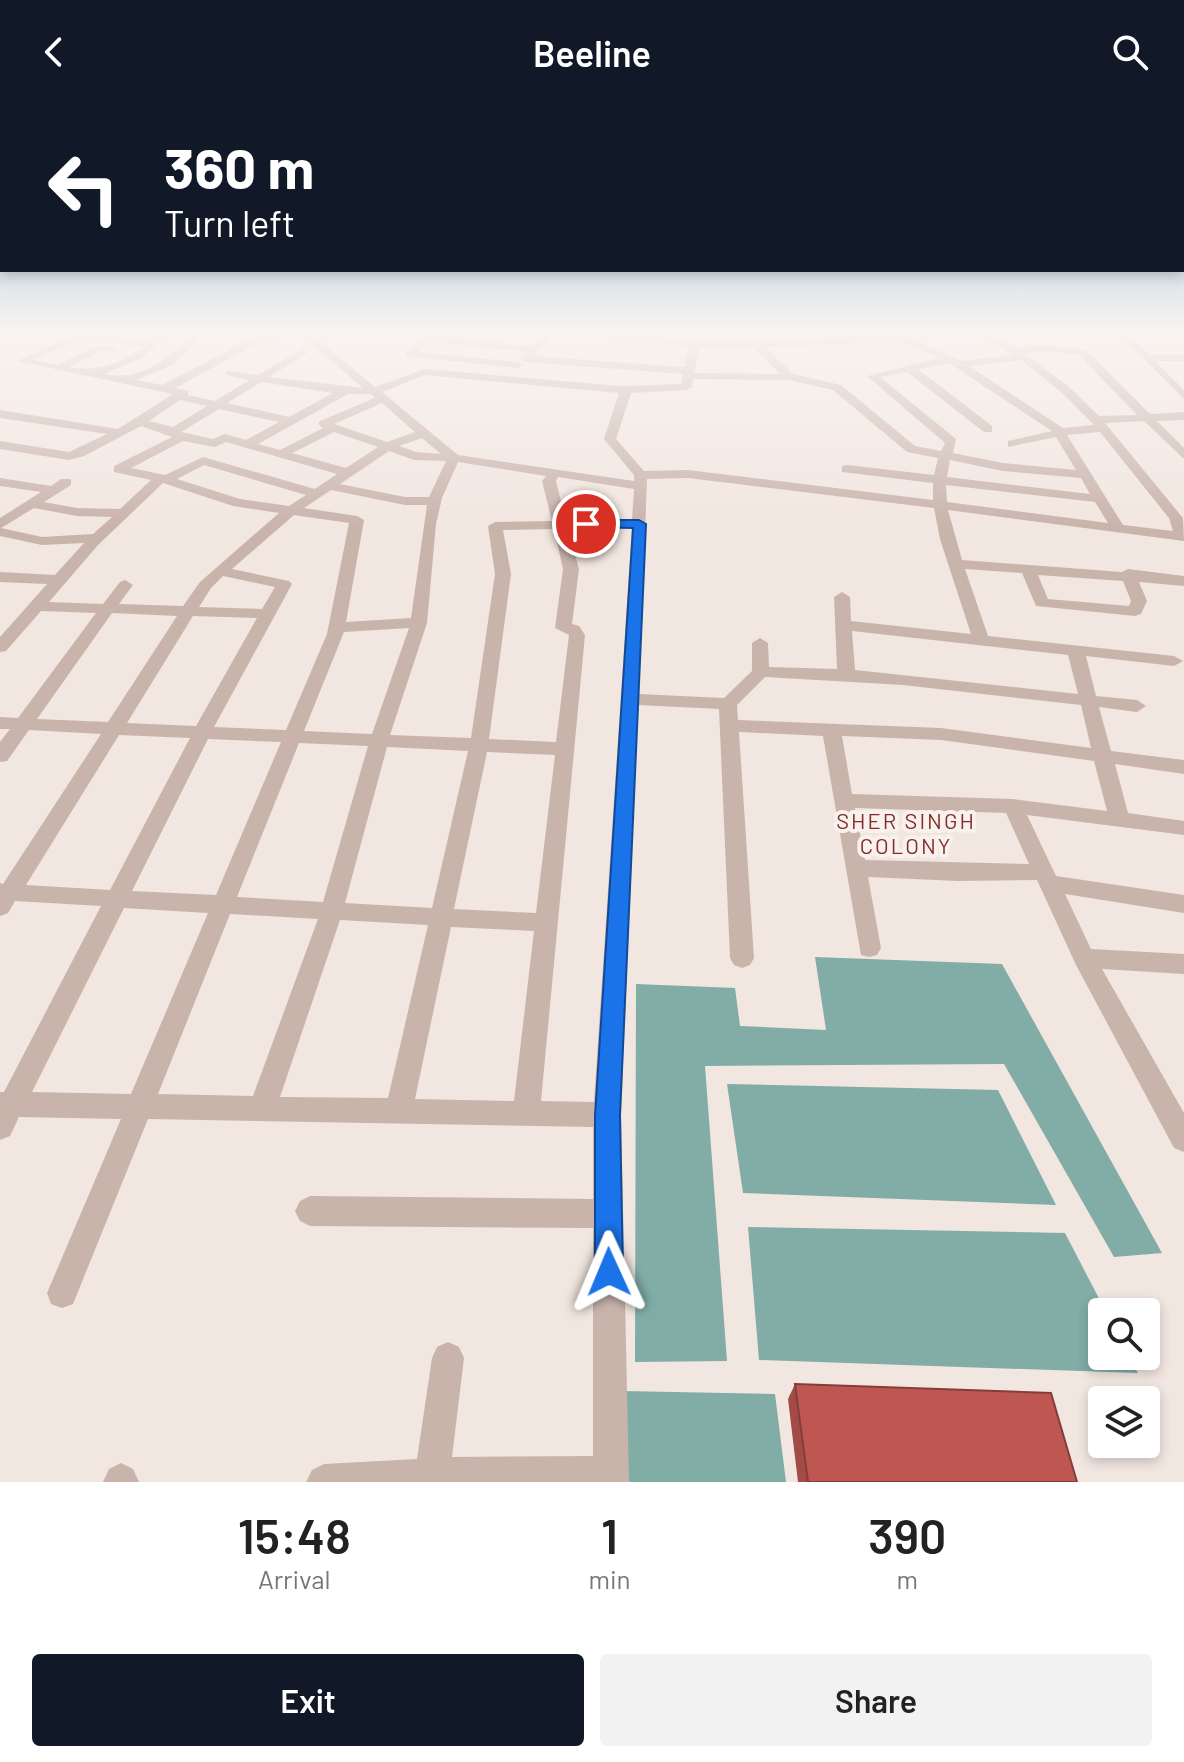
<!DOCTYPE html>
<style>
:root{--surface:#fff;--page:#f2f2f2;--text:#222;--muted:#767676;--accent:#111827}
body{margin:0;font-family:Barlow,sans-serif;background:var(--page);color:var(--text);height:100vh;display:flex;flex-direction:column;font-size:30px;white-space:nowrap}
*{box-sizing:border-box;margin:0}
p{font-size:26px;color:var(--muted)}
.icon{flex:none;width:44px;height:44px;fill:none;stroke:currentColor;stroke-width:2;stroke-linecap:round;stroke-linejoin:round}
.map{position:relative;height:1378px;overflow:hidden}
.drawer{display:flex;flex-direction:column;background:var(--surface);flex:1}
.drawer>*{flex:none}
.guide{position:absolute;left:0px;top:0px;width:1184px;height:168px;box-shadow:0 4px 12px #0003;background:#111827;color:#fff;overflow:hidden}
.fabs{position:absolute;left:1088px;top:1194px;display:grid;gap:16px}
.fabs a{display:grid;place-items:center;width:72px;height:72px;border-radius:8px;background:var(--surface);box-shadow:0 4px 12px #0003;font-size:40px}
.pin{position:absolute;display:grid;place-items:center;width:68px;height:68px;color:#fff;margin:-34px;border:4px solid #fff;border-radius:50%;box-shadow:0 2px 8px #0007}
.me{position:absolute;width:88px;margin:-44px;rotate:359deg;stroke-linejoin:round;filter:drop-shadow(0 0 6px #0008)}
.turn{display:flex;align-items:center;gap:28px;height:168px;padding:0 32px;font-size:36px}
.turn .icon{width:104px;height:104px;stroke-width:2.5}
.turn b{display:block;font-size:56px;line-height:68px}
.eta{display:flex;justify-content:space-evenly;align-items:center;height:136px;text-align:center}
.eta b{font-size:48px;font-weight:600;line-height:56px}
.action{display:flex;gap:16px;margin-top:auto;padding:16px 32px}
.action a{flex:1;height:92px;border-radius:8px;background:var(--accent);color:#fff;font-size:32px;font-weight:600;line-height:92px;text-align:center}
.action a+a{background:var(--page);color:var(--text)}
header{display:flex;justify-content:space-between;align-items:center;height:104px;padding:0 32px;background:var(--accent);color:#fff;font-size:36px;font-weight:600}
.map>svg:first-child{display:block}
.water{fill:#81ada6}
.lines{fill:none;stroke-linecap:round;stroke-linejoin:round}
.minor{fill:#c9b4ac;fill-rule:evenodd}
.wall{fill:#a34b47}
.building{fill:#be5752;stroke:#853d39;stroke-width:2}
.route{fill:#1a73e8;stroke:#114b97;stroke-width:2}
.labels{text-anchor:middle;stroke-width:8;stroke-linejoin:round;paint-order:stroke}
.neighbourhood-label{font-size:22px;letter-spacing:2px;fill:#822d29;stroke:#f9f1ed}
</style>
<header><svg class="icon" aria-label="back" viewBox="0 0 24 24"><path d="M15 5l-7 7 7 7"/></svg>Beeline<svg class="icon" aria-label="search" viewBox="0 0 24 24"><circle cx="10" cy="10" r="6"/><path d="M15 15l6 6"/></svg></header>
<div class="map">
<svg width="1184" height="1378" viewBox="0 0 1184 1378">
<rect width="100%" height="100%" fill="#f2e6e0"/>
<g class="water">
<polygon points="815,853 1002,860 1162,1149 1114,1153 1004,960 705,962 727,1257 635,1258 636,880 735,884 740,922 826,926"/>
<polygon points="727,980 998,986 1056,1101 743,1089"/>
<polygon points="748,1123 1065,1129 1106,1208 1102,1208 1102,1252 1129,1252 1138,1269 759,1256"/>
<polygon points="623,1287 775,1290 786,1378 627,1378"/>
</g>
<g class="lines">
<g class="minor">
<path d="M67,229H90L148,238L157,229H168L142,254L104,270C143,278 168,254 195,229H205L173,261L136,276L162,281L257,231L292,229L264,236L175,284L188,287V291L215,297L250,276L226,271V267L258,271L302,245L306,246V250L269,273L363,284L299,229H310L375,283L425,265L620,282L681,280L683,270L525,258L520,255L526,248L428,237L418,248L518,258L523,261L518,264L406,252V248L426,229L532,243L546,229H556L533,252L684,263L689,242L575,229H611L725,239L901,229L961,257L1013,251L974,229H986L1015,243L1046,241L1086,246L1150,310L1184,308V316L1157,317L1184,344V355L1144,317L1105,319L1183,414L1184,437L948,406L962,456L1122,468L1128,465L1184,472V482L1139,478L1147,497L1141,510L1135,512L1036,502L1022,469L965,465L988,532L1174,552L1183,557L1174,562L1086,552L1096,592L1137,596L1146,602L1137,608L1099,603L1111,647L1184,656V670L1115,660L1128,709L1184,717V731L1027,711L1056,772L1184,791V809L1065,790L1091,845L1184,850V870L1102,865L1184,1009V1048L1174,1044L1076,861L1037,776L958,777L868,773L881,844L877,851L869,853L861,851L823,632L739,628L754,854L750,861L742,864L734,861L730,854L719,605L638,601L621,1011L629,1378H306L312,1366L324,1360L417,1355L432,1254L437,1243L448,1238L459,1243L464,1254L452,1353L593,1352V1124L310,1122L300,1117L295,1107L300,1097L310,1092L593,1095V1023L148,1015L73,1200L62,1204L51,1200L47,1189L121,1015L19,1013L10,1032L0,1036V988H4L101,802L15,797L8,809L0,812V779L3,780L101,630L29,626L7,657L0,658V638L10,625H0V613L18,614L96,509L41,507L6,547L0,548V533L47,480L0,478V468L55,471L84,439L42,441L0,432V414L41,388L0,382V374L51,382L61,375H71V381L44,398L77,404L120,405L151,376L114,368V362L172,333L141,322L84,352L69,356L0,345V337L69,348L107,330L0,314V306L118,325L173,290L17,257L73,232ZM891,233L940,254L867,272L945,339L941,347L915,342L841,281L793,270L765,243L866,239ZM85,234L142,243C122,261 95,268 69,263L102,247H116V243L97,242L57,261L33,256ZM699,243L754,244L780,270L694,269ZM1046,247L1079,251L1137,311L1099,312L1068,282L1023,249ZM1021,256L1060,287L1094,321L1063,324L969,262ZM949,259L1052,327L1008,337V343L1056,333L1076,366L1003,359L953,349L956,335L880,273L907,268L984,328H992V322L918,265ZM425,271L619,289L604,335L634,371V377L458,351L382,288ZM693,275L789,276L833,286L907,348L938,354L934,371L847,361L842,362V368L933,379V396L688,366L644,367L616,335L631,289L686,286L692,283ZM261,278L333,289L289,313L227,299ZM348,290H371L375,294L320,317L318,320L323,324L280,346L258,340ZM180,296L207,302L173,323L149,317ZM382,299L415,328L387,338L334,320ZM219,305L279,318L246,336L225,330L213,335L181,328ZM334,328L378,343L346,364L292,349ZM1100,328L1169,414L1173,427L1123,421L1067,331ZM422,334L441,350L416,348L399,342ZM183,337L215,343L226,338L337,370L315,385L203,353L165,371L131,364ZM389,347L414,356L446,357L429,393H405L340,380ZM950,356L1003,367L1081,374L1090,390L947,373ZM458,358L546,372L542,377L552,417L495,418L488,422L495,470L471,634L390,631L427,519L436,420L442,394ZM204,361L306,391L289,402L240,395L177,375ZM558,373L634,385L632,416L566,417L556,377ZM688,374L934,404L940,435L971,530L851,517L850,493L842,488L834,493L837,565L769,563L768,539L760,534L752,539V567L724,594L639,590L647,375ZM163,379L233,402L279,409L200,478L183,502L119,500L133,481L125,476L120,478L103,500L49,498L98,441ZM946,381L1095,398L1108,419L947,398ZM331,386L405,401H427L411,514L346,518L364,416L357,412L304,404ZM34,404L77,412L112,413L93,430L42,433L1,424ZM294,411L349,419L327,530L286,626L214,623L292,480L289,477L232,465ZM632,424L594,998L541,997L585,531L579,522L572,520L579,465L568,425ZM554,425L563,465L555,524L569,531L556,638L489,635L511,470L503,426ZM1038,471L1123,477L1131,497L1129,502L1048,495ZM223,472L275,483L262,505L199,503L211,484ZM112,509L177,512L108,618L37,615ZM193,512L257,514L196,622L127,619ZM409,524L372,630L304,627L344,528ZM852,527L1068,551L1078,590L855,566ZM765,573L903,581L1081,601L1091,644L941,624L738,616L737,601ZM119,631L190,634L110,786L26,781ZM842,632L941,636L1094,657L1107,707L1013,695L852,690ZM208,635L281,638L216,791L132,787ZM299,639L368,642L323,798L237,793ZM387,643L468,647L432,804L345,799ZM487,648L555,651L536,809L454,805ZM855,704L1006,709L1029,760L865,756ZM124,804L208,809L131,990L32,988ZM230,810L318,815L253,992L158,990ZM340,816L428,821L388,994L280,993ZM451,823L534,827L514,997L415,995Z"/>
<polygon points="1118,229 1128,229 1149,251 1184,251 1184,257 1155,257 1184,286 1184,295"/>
<polygon points="121,1359 133,1365 139,1378 103,1378 109,1365"/>
</g>
</g>
<polygon class="wall" points="795,1280 1077,1378 798,1378 788,1295"/>
<polygon class="building" points="795,1280 1051,1289 1077,1378 808,1378"/>
<linearGradient id="sky" x2="0" y2="1"><stop stop-color="#7fb1ce"/><stop offset="0.54" stop-color="#f9f4f1"/><stop offset="1" stop-color="#f9f4f1" stop-opacity="0"/></linearGradient>
<rect width="1184" height="422" fill="url(#sky)"/>
<polygon class="route" points="639,416 646,420 620,1011 623,1168 619,1178 609,1182 599,1178 595,1168 595,1011 633,424 586,423 580,420 586,416"/>
<g class="labels">
<g class="neighbourhood-label">
<text x="906" y="725">SHER SINGH<tspan x="906" dy="25">COLONY</tspan></text>
</g>
</g>
</svg>
<div class="fabs">
<a><svg class="icon" aria-label="search" viewBox="0 0 24 24"><circle cx="10" cy="10" r="6"/><path d="M15 15l6 6"/></svg></a>
<a><svg class="icon" aria-label="layers" viewBox="0 0 24 24"><path d="M12 4l9 5-9 5-9-5zM3 14l9 5 9-5"/></svg></a>
</div>
<div class="pin" style="left:586px;top:420px;background:#d93025"><svg class="icon" aria-label="arrive" viewBox="0 0 24 24"><path d="M6 21V4h12l-3 4 3 4H6"/></svg></div>
<svg class="me" style="left:609px;top:1168px" viewBox="-20 -20 40 40"><path d="M0-17L14 15 0 8-14 15z" fill="#1a73e8" stroke="#fff" stroke-width="4"/></svg>
<div class="guide">
<div class="turn"><svg class="icon" aria-label="left" viewBox="0 0 24 24"><path d="M17 20v-9H6M10 6l-5 5 5 5"/></svg><div><b>360 m</b>Turn left</div></div>
</div>
</div>
<section class="drawer">
<div class="eta">
<div><b>15:48</b><p>Arrival</p></div>
<div><b>1</b><p>min</p></div>
<div><b>390</b><p>m</p></div>
</div>
<div class="action"><a>Exit</a><a>Share</a></div>
</section>
